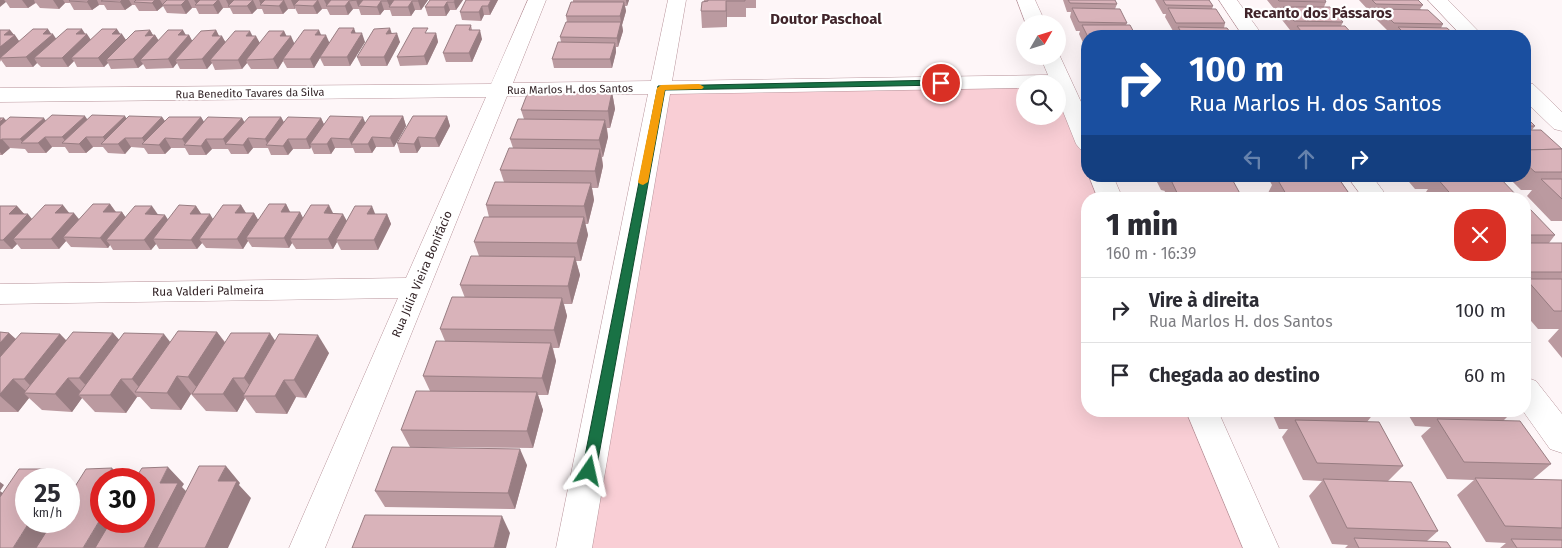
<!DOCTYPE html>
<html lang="pt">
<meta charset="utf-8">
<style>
:root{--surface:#fff;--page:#f2f2f3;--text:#2b2b33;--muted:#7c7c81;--line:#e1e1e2}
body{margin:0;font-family:"Fira Sans",sans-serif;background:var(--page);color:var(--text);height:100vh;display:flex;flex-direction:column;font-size:19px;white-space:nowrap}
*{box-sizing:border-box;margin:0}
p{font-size:16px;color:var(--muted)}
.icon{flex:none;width:28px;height:28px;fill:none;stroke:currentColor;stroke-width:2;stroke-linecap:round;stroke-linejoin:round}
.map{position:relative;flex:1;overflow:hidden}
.sheet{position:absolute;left:1081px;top:192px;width:450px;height:225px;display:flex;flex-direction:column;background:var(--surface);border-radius:20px;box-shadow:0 5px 20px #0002}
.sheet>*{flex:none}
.guide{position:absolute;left:1081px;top:30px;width:450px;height:152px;border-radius:20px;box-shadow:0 5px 20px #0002;background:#1a4fa0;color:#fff;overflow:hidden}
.needle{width:32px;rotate:51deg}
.tools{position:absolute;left:1016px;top:15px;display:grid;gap:10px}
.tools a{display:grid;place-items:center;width:50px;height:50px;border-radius:50%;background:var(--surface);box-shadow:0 5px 20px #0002;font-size:25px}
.speed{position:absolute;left:15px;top:468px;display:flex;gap:10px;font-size:25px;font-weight:700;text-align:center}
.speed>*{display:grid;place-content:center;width:65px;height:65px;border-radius:50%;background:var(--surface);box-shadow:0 5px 20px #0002;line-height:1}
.speed small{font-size:12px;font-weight:400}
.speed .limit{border:8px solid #d22;background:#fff;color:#111}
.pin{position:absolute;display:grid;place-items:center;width:42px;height:42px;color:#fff;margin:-21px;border:2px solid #fff;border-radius:50%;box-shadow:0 1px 5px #0007}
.me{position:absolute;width:55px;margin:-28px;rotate:11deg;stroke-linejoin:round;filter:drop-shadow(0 0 4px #0008)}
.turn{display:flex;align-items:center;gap:18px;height:105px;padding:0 25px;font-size:22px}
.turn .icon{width:65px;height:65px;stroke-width:2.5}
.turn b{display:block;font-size:35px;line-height:42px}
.lanes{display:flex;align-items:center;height:48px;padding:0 25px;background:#0003;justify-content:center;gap:25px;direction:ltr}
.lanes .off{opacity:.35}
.round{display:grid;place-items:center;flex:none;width:52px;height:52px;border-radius:20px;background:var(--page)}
.overview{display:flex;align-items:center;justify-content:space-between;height:85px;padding:0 25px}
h1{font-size:30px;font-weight:800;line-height:38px}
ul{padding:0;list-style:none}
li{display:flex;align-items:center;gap:15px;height:65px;padding:0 25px;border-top:1px solid var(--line)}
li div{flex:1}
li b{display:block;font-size:19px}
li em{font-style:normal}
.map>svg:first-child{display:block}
.green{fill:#f9ced5;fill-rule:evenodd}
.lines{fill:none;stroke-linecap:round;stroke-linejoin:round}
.street-casing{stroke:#b8949b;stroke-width:1}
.street{fill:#fff;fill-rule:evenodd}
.wall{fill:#bb9aa0}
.shaded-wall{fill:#987d82}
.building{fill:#d9b3ba;stroke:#987d82}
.route{fill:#197245;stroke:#104a2d}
.slow{fill:#f59e0b}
.labels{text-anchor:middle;stroke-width:4.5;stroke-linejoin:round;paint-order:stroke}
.far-street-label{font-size:11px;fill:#332427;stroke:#fff}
.street-label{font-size:12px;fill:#332427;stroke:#fff}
.far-district-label{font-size:15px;font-weight:bold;fill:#41252b;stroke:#fff}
</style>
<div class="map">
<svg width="1562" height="548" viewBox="0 0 1562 548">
<rect width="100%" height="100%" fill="#fef6f8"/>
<path class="green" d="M1060,81L1087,144L1088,176H1101L1111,199H1088V411H1202L1261,548H574L661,87ZM1025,84H1058V116H1025Z"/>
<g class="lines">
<g class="street-casing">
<g id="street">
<polygon points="528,0 546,0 513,83 651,81 668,0 686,0 672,81 1048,75 1040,56 1058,56 1058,52 1088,117 1088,151 1080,149 1076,144 1058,99 1058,84 1025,84 1025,88 670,94 592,548 556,548 648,94 507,96 325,548 289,548 398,298 0,304 0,284 406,278 486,97 0,102 0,88 491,84"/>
<polygon points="1017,0 1035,0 1046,24 1026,24"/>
<polygon points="1219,0 1237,0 1263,36 1243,36"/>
<polygon points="1428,0 1448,0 1483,36 1462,36"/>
<polygon points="1525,83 1533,84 1562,112 1562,131 1554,129 1525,101"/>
<polygon points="1089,176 1113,176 1123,199 1098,199"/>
<polygon points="1347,176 1372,176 1389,199 1364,199"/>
<polygon points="1525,377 1536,381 1562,414 1562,453 1550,449 1523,411 1525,411"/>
<polygon points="1186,411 1218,411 1279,548 1243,548"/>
</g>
</g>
<use href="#street" class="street"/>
</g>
<g class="wall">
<polygon points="0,0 428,0 421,10 415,10 411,16 392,16 390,10 384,10 380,15 361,15 359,9 353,9 348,15 330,15 327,9 322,9 317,14 298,14 295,8 295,9 288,9 283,14 264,14 262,9 257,9 252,14 233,14 230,8 223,8 218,14 199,14 196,8 192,8 186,14 167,13 163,6 157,11 139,11 135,5 132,5 125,10 107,10 104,5 99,5 92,10 74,10 70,3 65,3 59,9 40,8 36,3 28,8 10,8 6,2"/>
<polygon points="430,0 463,0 456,10 450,10 446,16 428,16 425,7"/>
<polygon points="466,0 498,0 490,15 484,15 481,21 462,20 460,12"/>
<polygon points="573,0 629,0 627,6 625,6 626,11 622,25 623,31 618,47 616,47 616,52 612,68 554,68 552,59 561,42 560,37 567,22 566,16 573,2"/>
<polygon points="704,0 756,0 756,8 746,8 746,17 727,17 727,27 702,28 701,11"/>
<polygon points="1063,0 1115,0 1117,4 1115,9 1127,23 1126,25 1088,36 1088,49 1086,49 1079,34 1080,31 1076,31 1070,17 1071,12 1067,12"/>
<polygon points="1155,0 1209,0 1213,6 1212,9 1225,23 1224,28 1233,36 1175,36 1176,32 1173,31 1165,17 1166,14 1163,14"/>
<polygon points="1267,0 1325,0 1326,2 1324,7 1343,22 1341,26 1354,36 1294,36 1292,35 1295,30 1290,30 1279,16 1281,10 1275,10"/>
<polygon points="1359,0 1418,0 1423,5 1420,9 1443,24 1441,28 1456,36 1393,36 1395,32 1389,32 1375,18 1378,13 1371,13"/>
<polygon points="471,25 472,30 482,39 472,62 446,62 443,53"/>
<polygon points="0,30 10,30 19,41 51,34 56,39 85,34 90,40 120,34 126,40 150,30 153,35 155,35 158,40 189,35 192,41 216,30 219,36 226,42 253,36 260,43 284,31 286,36 294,44 321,35 329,43 356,33 365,42 350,66 324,66 320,58 314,68 287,68 283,61 278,69 251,69 247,63 242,69 215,70 212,63 207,69 180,69 177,63 173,68 146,69 143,64 138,68 111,69 108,63 104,67 77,67 74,61 68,67 41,67 37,63 33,67 6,67 1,60 0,62"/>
<polygon points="391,33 400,42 387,66 361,66 357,57"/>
<polygon points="430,33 436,33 438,42 427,65 400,66 397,57"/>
<polygon points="612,92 615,109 610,128 607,128 608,137 603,157 602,157 603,166 598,188 592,188 594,200 588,224 585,224 588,235 581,261 576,261 580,275 572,304 564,304 567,316 559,348 553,348 556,361 548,395 538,395 543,410 533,448 410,447 401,430 430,391 423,376 445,341 440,329 465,298 460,285 479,256 474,242 489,217 486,205 504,182 500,170 513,148 510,139 524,119 521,110"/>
<polygon points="403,116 406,126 394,147 376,147 372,153 355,153 353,148 335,148 331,154 314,154 311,147 310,149 293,149 288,155 271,155 268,148 253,148 248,154 231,154 228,149 212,149 206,155 189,155 185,148 171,148 165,154 148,154 144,148 131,147 125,154 108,153 103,147 93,147 86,153 69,153 65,147 52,147 46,153 28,153 25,149 10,148 2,155 0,155 0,118 6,121 46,121 162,117 165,121 201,117 204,122 242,118 244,122 281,117 284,122 321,118 324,124 365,123"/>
<polygon points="447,116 450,126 439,147 421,147 417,153 400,153 397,143"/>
<polygon points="1525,116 1535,126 1532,130 1562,149 1562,221 1551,221 1527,196 1532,190 1521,190 1507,176 1525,176"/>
<polygon points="1154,176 1223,176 1225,179 1243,199 1164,199 1163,196 1165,191 1161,190"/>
<polygon points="1267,176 1339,176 1340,179 1340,180 1353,199 1269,199 1267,195 1272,185"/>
<polygon points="1404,176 1485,176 1485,177 1520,199 1427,199 1424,195 1428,189 1415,189"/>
<polygon points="110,204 116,212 122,212 125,217 158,215 168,220 196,206 201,214 213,219 241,205 246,213 254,213 258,220 286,204 290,212 300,212 303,218 333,214 347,221 376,214 387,214 391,224 378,250 341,250 337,242 333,249 296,249 292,243 289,248 252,247 248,241 243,249 206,248 202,243 197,249 159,249 156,244 151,250 113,250 110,245 108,248 71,247 66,241 59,249 21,249 17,244 12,249 0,249 0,206 17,206 24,214 32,219 69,213 79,219"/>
<polygon points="1525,208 1555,235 1549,243 1562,243 1562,358 1548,341 1559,329 1538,329 1525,314"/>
<polygon points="0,332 9,333 16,339 60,334 66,340 113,333 119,340 170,342 217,332 225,342 275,341 329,353 306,398 296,397 287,414 256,413 245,398 237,412 206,411 191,394 181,410 151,409 140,397 137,397 126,413 95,412 82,398 72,412 42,410 29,398 18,412 0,412"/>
<polygon points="1271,411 1373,411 1374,413 1367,422 1403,466 1388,481 1438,531 1427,541 1451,548 1345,548 1348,545 1332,544 1309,496 1322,481 1303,480 1282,437 1288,429 1279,429"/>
<polygon points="1406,411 1513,411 1503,421 1551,464 1532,480 1562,480 1562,548 1500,548 1506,543 1486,542 1457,495 1474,480 1447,479 1421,436 1431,427 1415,426"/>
<polygon points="527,465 515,509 385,507 375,491"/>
</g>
<g class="shaded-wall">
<polygon points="0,0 4,0 6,2 0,7"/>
<polygon points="22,0 34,0 35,3 28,8"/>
<polygon points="53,0 63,0 65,3 59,9"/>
<polygon points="89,0 97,0 99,5 92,10 87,2"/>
<polygon points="122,0 129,0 132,5 125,10 120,2"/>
<polygon points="155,0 160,0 163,5 162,5 163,6 157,11 152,3"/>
<polygon points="186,0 188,0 192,8 186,14 181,5"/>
<polygon points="194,0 206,0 197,5"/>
<polygon points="218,0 219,0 223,8 218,14 213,5"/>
<polygon points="226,0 238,0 228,6 230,8"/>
<polygon points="253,0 257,9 252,14 247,6"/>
<polygon points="259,0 271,0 261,5"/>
<polygon points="284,0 288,9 283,14 279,6"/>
<polygon points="291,0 302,0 294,5 295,8 295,9"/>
<polygon points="318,0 322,9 317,14 313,6"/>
<polygon points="324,0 335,0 327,6"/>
<polygon points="356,0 366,0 358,6 359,9"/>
<polygon points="388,0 397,0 390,7 387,1"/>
<polygon points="419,0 428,0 421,10 418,1"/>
<polygon points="455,0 463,0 456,10 454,2"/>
<polygon points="491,0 498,0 490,15 488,6"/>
<polygon points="626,0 629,0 627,6"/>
<polygon points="349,1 353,9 348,15 345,6"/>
<polygon points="381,1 384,10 380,15 377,7"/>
<polygon points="412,1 415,10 411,16 408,7"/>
<polygon points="726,1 727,17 727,27 726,11"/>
<polygon points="447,2 450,10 446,16 444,7"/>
<polygon points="624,2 626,11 622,25 623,31 618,47 617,38 621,22 620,16"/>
<polygon points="482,6 484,15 481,21 479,12"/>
<polygon points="354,28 357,37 351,33"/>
<polygon points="390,28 393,37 386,34"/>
<polygon points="48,29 52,35 53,34 59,43 34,58 37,63 33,67 26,57 43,34"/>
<polygon points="82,29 86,35 87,34 93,43 71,58 74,61 68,67 62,58 76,34"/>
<polygon points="117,29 121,35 122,34 128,43 106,60 108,63 104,67 98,58 112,34"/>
<polygon points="10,30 14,35 15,35 21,44 0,58 0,47 4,35"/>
<polygon points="150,30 154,37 155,35 161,44 140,60 143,64 138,68 133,59 145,36"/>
<polygon points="183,30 187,37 189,35 194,44 175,60 177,63 173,68 168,59 178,35"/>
<polygon points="216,30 220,38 222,36 227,45 210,60 212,63 207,69 202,59 212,36"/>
<polygon points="319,30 323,39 315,35"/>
<polygon points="480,30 482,39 472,62 469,53"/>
<polygon points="250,31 254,39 256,36 261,45 246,60 247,63 242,69 238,60 246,36"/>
<polygon points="284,31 288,39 291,36 295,45 283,59 283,61 278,69 273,59 280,36"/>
<polygon points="362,33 365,42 350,66 347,57"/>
<polygon points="397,33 400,42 387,66 384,57"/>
<polygon points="436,33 438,42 427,65 424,56"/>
<polygon points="326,35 330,44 320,57 320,58 314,68 310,59"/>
<polygon points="615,43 616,52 612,68 610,59"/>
<polygon points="612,92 615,109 610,128 608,111"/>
<polygon points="85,116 92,126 67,143 62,137"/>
<polygon points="125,116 131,125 107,144 103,137"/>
<polygon points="403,116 406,126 394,147 390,138"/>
<polygon points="447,116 450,126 439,147 435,138"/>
<polygon points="162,117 168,126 146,145 142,138"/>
<polygon points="201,117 207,127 186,145 182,139"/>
<polygon points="281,117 286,127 268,145 265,139"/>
<polygon points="363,117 367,127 351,144 353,148 349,139"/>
<polygon points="4,118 12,127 0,138 0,122"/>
<polygon points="44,118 50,127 23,143 20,139"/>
<polygon points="242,118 247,127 226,145 223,139"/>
<polygon points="321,118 325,127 310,144 311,147 310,149 306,139"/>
<polygon points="605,120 608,137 603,157 599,140"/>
<polygon points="45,137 52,147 46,153 38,143"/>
<polygon points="86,137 93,147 86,153 79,144"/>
<polygon points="372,137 376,147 372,153 368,144"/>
<polygon points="418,137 421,147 417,153 414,144"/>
<polygon points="125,138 131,147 125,154 118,144"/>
<polygon points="165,138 171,148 165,154 159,145"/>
<polygon points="248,138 253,148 248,154 243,145"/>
<polygon points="331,138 335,148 331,154 327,144"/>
<polygon points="2,139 10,148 2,155 0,152 0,140"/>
<polygon points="206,139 212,149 206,155 201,146"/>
<polygon points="288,139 293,149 288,155 283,146"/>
<polygon points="600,149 603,166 598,188 595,171"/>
<polygon points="591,183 594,200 588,224 584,206"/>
<polygon points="110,204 117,214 103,212"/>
<polygon points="286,204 291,214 281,212"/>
<polygon points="63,205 70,214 55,213"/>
<polygon points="241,205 247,215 235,213"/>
<polygon points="329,205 334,215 324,213"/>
<polygon points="17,206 25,215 9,214"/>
<polygon points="152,206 159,216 145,214"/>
<polygon points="196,206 202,215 190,214"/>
<polygon points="372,206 376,216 367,214"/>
<polygon points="122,212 129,222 106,240 110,245 108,248 100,238"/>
<polygon points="300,212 305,222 290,239 292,243 289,248 284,238"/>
<polygon points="74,213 82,223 63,237 66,241 59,249 51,239"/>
<polygon points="254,213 260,223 246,238 248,241 243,249 237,239"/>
<polygon points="28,214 36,224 13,239 17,244 12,249 3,240"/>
<polygon points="210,214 216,224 199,239 202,243 197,249 191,240"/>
<polygon points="343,214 348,223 336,240 337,242 333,249 328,239"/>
<polygon points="387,214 391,224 378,250 374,240"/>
<polygon points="165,215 171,224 153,239 156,244 151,250 144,240"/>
<polygon points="584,217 588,235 581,261 577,243"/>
<polygon points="575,257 580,275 572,304 568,286"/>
<polygon points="562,298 567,316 559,348 554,330"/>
<polygon points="217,332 230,350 202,394 188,377"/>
<polygon points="9,333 27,350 0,382 0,343"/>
<polygon points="113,333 128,350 95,395 79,378"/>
<polygon points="270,333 282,351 257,396 244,378"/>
<polygon points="60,334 76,351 38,394 24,379"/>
<polygon points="164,334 178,352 143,392 132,379"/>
<polygon points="318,335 329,353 306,398 294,380"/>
<polygon points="551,343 556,361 548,395 542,378"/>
<polygon points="177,376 191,394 181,410 167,393"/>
<polygon points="68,378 84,395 78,395 82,398 72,412 55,394"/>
<polygon points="233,378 246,396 243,396 245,398 237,412 223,394"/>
<polygon points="13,379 28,393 24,393 29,398 18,412 0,396 0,394"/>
<polygon points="121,379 137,397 126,413 110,395"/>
<polygon points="284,380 296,397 287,414 275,396"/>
<polygon points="537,392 543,410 533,448 527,431"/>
<polygon points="520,449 527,465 515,509 508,493"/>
<polygon points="226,466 240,483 239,485 251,498 228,548 205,548 218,481"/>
<polygon points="168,467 184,484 182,487 194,499 169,548 144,548 160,483"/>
<polygon points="112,468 123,479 106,479"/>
<polygon points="46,469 57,479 39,479"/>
<polygon points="0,482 4,485 0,491 12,500 0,518"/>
<polygon points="502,516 510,533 506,548 494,548"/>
<polygon points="101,518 101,521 126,521 111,548 83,548"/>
<polygon points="30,521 61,521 44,548 13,548"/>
</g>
<g class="building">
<polygon points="70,0 89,0 87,2 69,1"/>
<polygon points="103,0 122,0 120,2 101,1"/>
<polygon points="136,0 155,0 152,3 134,2"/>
<polygon points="167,0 186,0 181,5 162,5"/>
<polygon points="200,0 218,0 213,5 195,5"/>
<polygon points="234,0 253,0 247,6 228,6"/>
<polygon points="265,0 284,0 279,6 260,5"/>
<polygon points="299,0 318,0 313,6 294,5"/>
<polygon points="331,0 356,0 349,1 345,6 326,6"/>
<polygon points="363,0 388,0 387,1 381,1 377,7 358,6"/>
<polygon points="394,0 419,0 418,1 412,1 408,7 389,7"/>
<polygon points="430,0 455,0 454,2 447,2 444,7 425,7"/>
<polygon points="466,0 491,0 488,6 482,6 479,12 460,12"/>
<polygon points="708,0 745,0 745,1 726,1 726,11 701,11 702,2 708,1"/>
<polygon points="1068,0 1115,0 1117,4 1070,3"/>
<polygon points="1163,0 1209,0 1213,6 1166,5"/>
<polygon points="1278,0 1325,0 1326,2 1279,1"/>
<polygon points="1372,0 1418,0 1423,5 1376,4"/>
<polygon points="571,2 624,2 620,16 566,16"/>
<polygon points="1283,7 1330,7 1343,22 1294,21"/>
<polygon points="1072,8 1120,9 1127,23 1079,22"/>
<polygon points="1168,8 1216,9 1225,23 1176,23"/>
<polygon points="1380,9 1428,10 1443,24 1394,23"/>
<polygon points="566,22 621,22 617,38 560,37"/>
<polygon points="456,25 471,25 469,30 480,30 469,53 443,53"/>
<polygon points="1082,25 1130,25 1136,36 1088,36 1088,37"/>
<polygon points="1297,26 1345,26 1354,36 1305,36"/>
<polygon points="1178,27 1227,28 1233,36 1184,36"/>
<polygon points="1398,27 1447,28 1456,36 1407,36"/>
<polygon points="339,28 354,28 351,33 362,33 347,57 320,57"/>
<polygon points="390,28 386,34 397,33 384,57 357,57 374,29"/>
<polygon points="413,28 428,28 425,33 436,33 424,56 397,57"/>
<polygon points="33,29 48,29 43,34 53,34 26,57 0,58"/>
<polygon points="67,29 82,29 76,34 87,34 62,58 34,58"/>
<polygon points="102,29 117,29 112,34 122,34 98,58 71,58"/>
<polygon points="0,30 10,30 4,35 15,35 0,47"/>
<polygon points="150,30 145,36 155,35 133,59 106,60 135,31"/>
<polygon points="168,30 183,30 178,35 189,35 168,59 140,60"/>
<polygon points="216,30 212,36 222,36 202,59 175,60 201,31"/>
<polygon points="304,30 319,30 315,35 326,35 310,59 283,59"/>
<polygon points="235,31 250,31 246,36 256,36 238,60 210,60"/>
<polygon points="269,31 284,31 280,36 291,36 273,59 246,60"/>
<polygon points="558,42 615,43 610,59 552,59"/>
<polygon points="528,92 612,92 608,111 521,110"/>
<polygon points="52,115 85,116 62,137 45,137 38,143 21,143"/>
<polygon points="92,115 125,116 103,137 86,137 79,144 62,143"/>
<polygon points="129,116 162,117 142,138 125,138 118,144 101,144"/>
<polygon points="330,116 363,117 349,139 331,138 327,144 310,144"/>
<polygon points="370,116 403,116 390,138 372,137 368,144 351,144"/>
<polygon points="413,116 447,116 435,138 418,137 414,144 397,143"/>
<polygon points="1525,116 1535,126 1525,126"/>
<polygon points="10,117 44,118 20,139 2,139 0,140 0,126"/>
<polygon points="169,117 201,117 182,139 165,138 159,145 142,144"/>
<polygon points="208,117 242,118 223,139 206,139 201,146 184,145"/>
<polygon points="249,117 281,117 265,139 248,138 243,145 225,144"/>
<polygon points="288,117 321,118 306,139 288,139 283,146 266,145"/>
<polygon points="0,118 4,118 0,122"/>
<polygon points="518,119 605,120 599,140 510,139"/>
<polygon points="1525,130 1541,130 1562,149 1525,150"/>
<polygon points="509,148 600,149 595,171 500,170"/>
<polygon points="1562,149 1562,172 1535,172 1525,163 1525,150"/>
<polygon points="1162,176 1223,176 1225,179 1170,178 1169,181 1165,181"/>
<polygon points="1278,176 1339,176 1340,179 1279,177"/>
<polygon points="1276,177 1339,179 1353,199 1289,199"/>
<polygon points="1436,177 1499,177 1520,199 1455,199"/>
<polygon points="1170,178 1232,179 1243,199 1180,199"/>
<polygon points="1541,179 1562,179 1562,199"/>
<polygon points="495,182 591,183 584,206 486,205"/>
<polygon points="93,204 110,204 103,212 122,212 100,238 63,237"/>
<polygon points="269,204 286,204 281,212 300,212 284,238 246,238"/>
<polygon points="45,205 63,205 55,213 74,213 51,239 13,239"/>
<polygon points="179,205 196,206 190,214 210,214 191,240 153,239"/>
<polygon points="223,205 241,205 235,213 254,213 237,239 199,239"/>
<polygon points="311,205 329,205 324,213 343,214 328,239 290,239"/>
<polygon points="0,206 17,206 9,214 28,214 3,240 0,240"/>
<polygon points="135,206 152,206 145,214 165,215 144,240 106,240"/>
<polygon points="355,206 372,206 367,214 387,214 374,240 336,240"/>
<polygon points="1525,208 1529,208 1555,235 1525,235"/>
<polygon points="484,217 584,217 577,243 474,242"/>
<rect x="1525" y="243" width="37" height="29"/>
<polygon points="471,256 575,257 568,286 460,285"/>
<polygon points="1526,279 1562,279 1562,311 1554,311"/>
<polygon points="452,297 562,298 554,330 440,329"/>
<polygon points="178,331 217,332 188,377 177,376 167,393 135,392"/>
<polygon points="0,332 9,333 0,343"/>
<polygon points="73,332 113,333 79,378 68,378 55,394 24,393"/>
<polygon points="21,333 60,334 24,379 13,379 0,394 0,357"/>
<polygon points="124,333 164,334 132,379 121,379 110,395 78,395"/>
<polygon points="231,333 270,333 244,378 233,378 223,394 192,394"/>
<polygon points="279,334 318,335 294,380 284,380 275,396 243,396"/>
<polygon points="436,341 551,343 542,378 423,376"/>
<polygon points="416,391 537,392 527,431 401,430"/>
<polygon points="1291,411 1373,411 1374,413 1292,412"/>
<polygon points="1437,419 1520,421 1551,464 1464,462"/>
<polygon points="1295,420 1379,422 1403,466 1317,463"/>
<polygon points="392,447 520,449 508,493 375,491"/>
<polygon points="199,466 226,466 218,481 237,481 205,548 157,548"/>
<polygon points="168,467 160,483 178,483 144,548 95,548 111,521 144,521 144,479 135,479 142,468"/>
<polygon points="112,468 106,479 101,479 101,518 83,548 36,548 53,521 69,521 69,496 86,469"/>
<polygon points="19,469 46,469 39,479 26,479 26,521 30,521 13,548 0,548 0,497"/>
<polygon points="1475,478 1562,480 1562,528 1505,526"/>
<polygon points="1323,479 1411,482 1438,531 1347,528"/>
<polygon points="365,515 502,516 494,548 352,548"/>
<polygon points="1354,538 1447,542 1451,548 1359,548"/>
<polygon points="1511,539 1562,540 1562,548 1517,548"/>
</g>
<polygon class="route" points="941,80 944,81 944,85 665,90 596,471 594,476 589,477 584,476 582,471 658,86"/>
<polygon class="slow" points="699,84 704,87 702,89 665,90 648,182 643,185 640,184 638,182 657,88 661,85"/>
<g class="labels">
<g class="far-street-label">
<text transform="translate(570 89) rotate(-1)" y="4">Rua Marlos H. dos Santos</text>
<text transform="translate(250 93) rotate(-1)" y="4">Rua Benedito Tavares da Silva</text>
</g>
<g class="street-label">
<text transform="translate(422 274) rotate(-67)" y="4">Rua Júlia Vieira Bonifácio</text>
<text transform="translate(208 291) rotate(-1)" y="4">Rua Valderi Palmeira</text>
</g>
<g class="far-district-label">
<text x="1318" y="18">Recanto dos Pássaros</text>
<text x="826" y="24">Doutor Paschoal</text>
</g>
</g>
</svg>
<div class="tools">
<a><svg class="needle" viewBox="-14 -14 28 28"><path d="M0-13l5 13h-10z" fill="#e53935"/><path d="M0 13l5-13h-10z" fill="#7c7c81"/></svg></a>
<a><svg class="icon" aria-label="search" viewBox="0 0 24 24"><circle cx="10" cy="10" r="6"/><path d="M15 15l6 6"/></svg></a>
</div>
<div class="speed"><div>25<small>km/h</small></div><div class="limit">30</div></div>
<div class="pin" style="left:941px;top:83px;background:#d93025"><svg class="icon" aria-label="arrive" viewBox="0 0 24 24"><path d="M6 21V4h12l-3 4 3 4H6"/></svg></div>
<svg class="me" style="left:589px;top:471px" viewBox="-20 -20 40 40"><path d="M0-17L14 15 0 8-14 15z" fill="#197245" stroke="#fff" stroke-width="4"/></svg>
<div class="guide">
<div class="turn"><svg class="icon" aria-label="right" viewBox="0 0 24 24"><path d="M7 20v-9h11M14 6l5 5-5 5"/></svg><div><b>100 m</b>Rua Marlos H. dos Santos</div></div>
<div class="lanes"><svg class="icon off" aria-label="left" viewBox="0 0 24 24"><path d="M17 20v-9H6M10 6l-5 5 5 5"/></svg><svg class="icon off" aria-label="ahead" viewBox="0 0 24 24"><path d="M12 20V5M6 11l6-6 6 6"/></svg><svg class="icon" aria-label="right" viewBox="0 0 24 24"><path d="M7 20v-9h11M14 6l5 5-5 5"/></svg></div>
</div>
<section class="sheet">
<div class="overview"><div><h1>1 min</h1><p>160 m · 16:39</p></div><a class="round" style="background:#d93025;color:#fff"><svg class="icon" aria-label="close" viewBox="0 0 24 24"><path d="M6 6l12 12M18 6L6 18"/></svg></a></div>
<ul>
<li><svg class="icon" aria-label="right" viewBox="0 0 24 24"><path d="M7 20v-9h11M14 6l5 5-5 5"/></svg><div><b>Vire à direita</b><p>Rua Marlos H. dos Santos</p></div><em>100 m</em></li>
<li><svg class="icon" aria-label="arrive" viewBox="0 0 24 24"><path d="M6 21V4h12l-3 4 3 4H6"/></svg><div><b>Chegada ao destino</b></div><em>60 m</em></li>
</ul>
</section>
</div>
